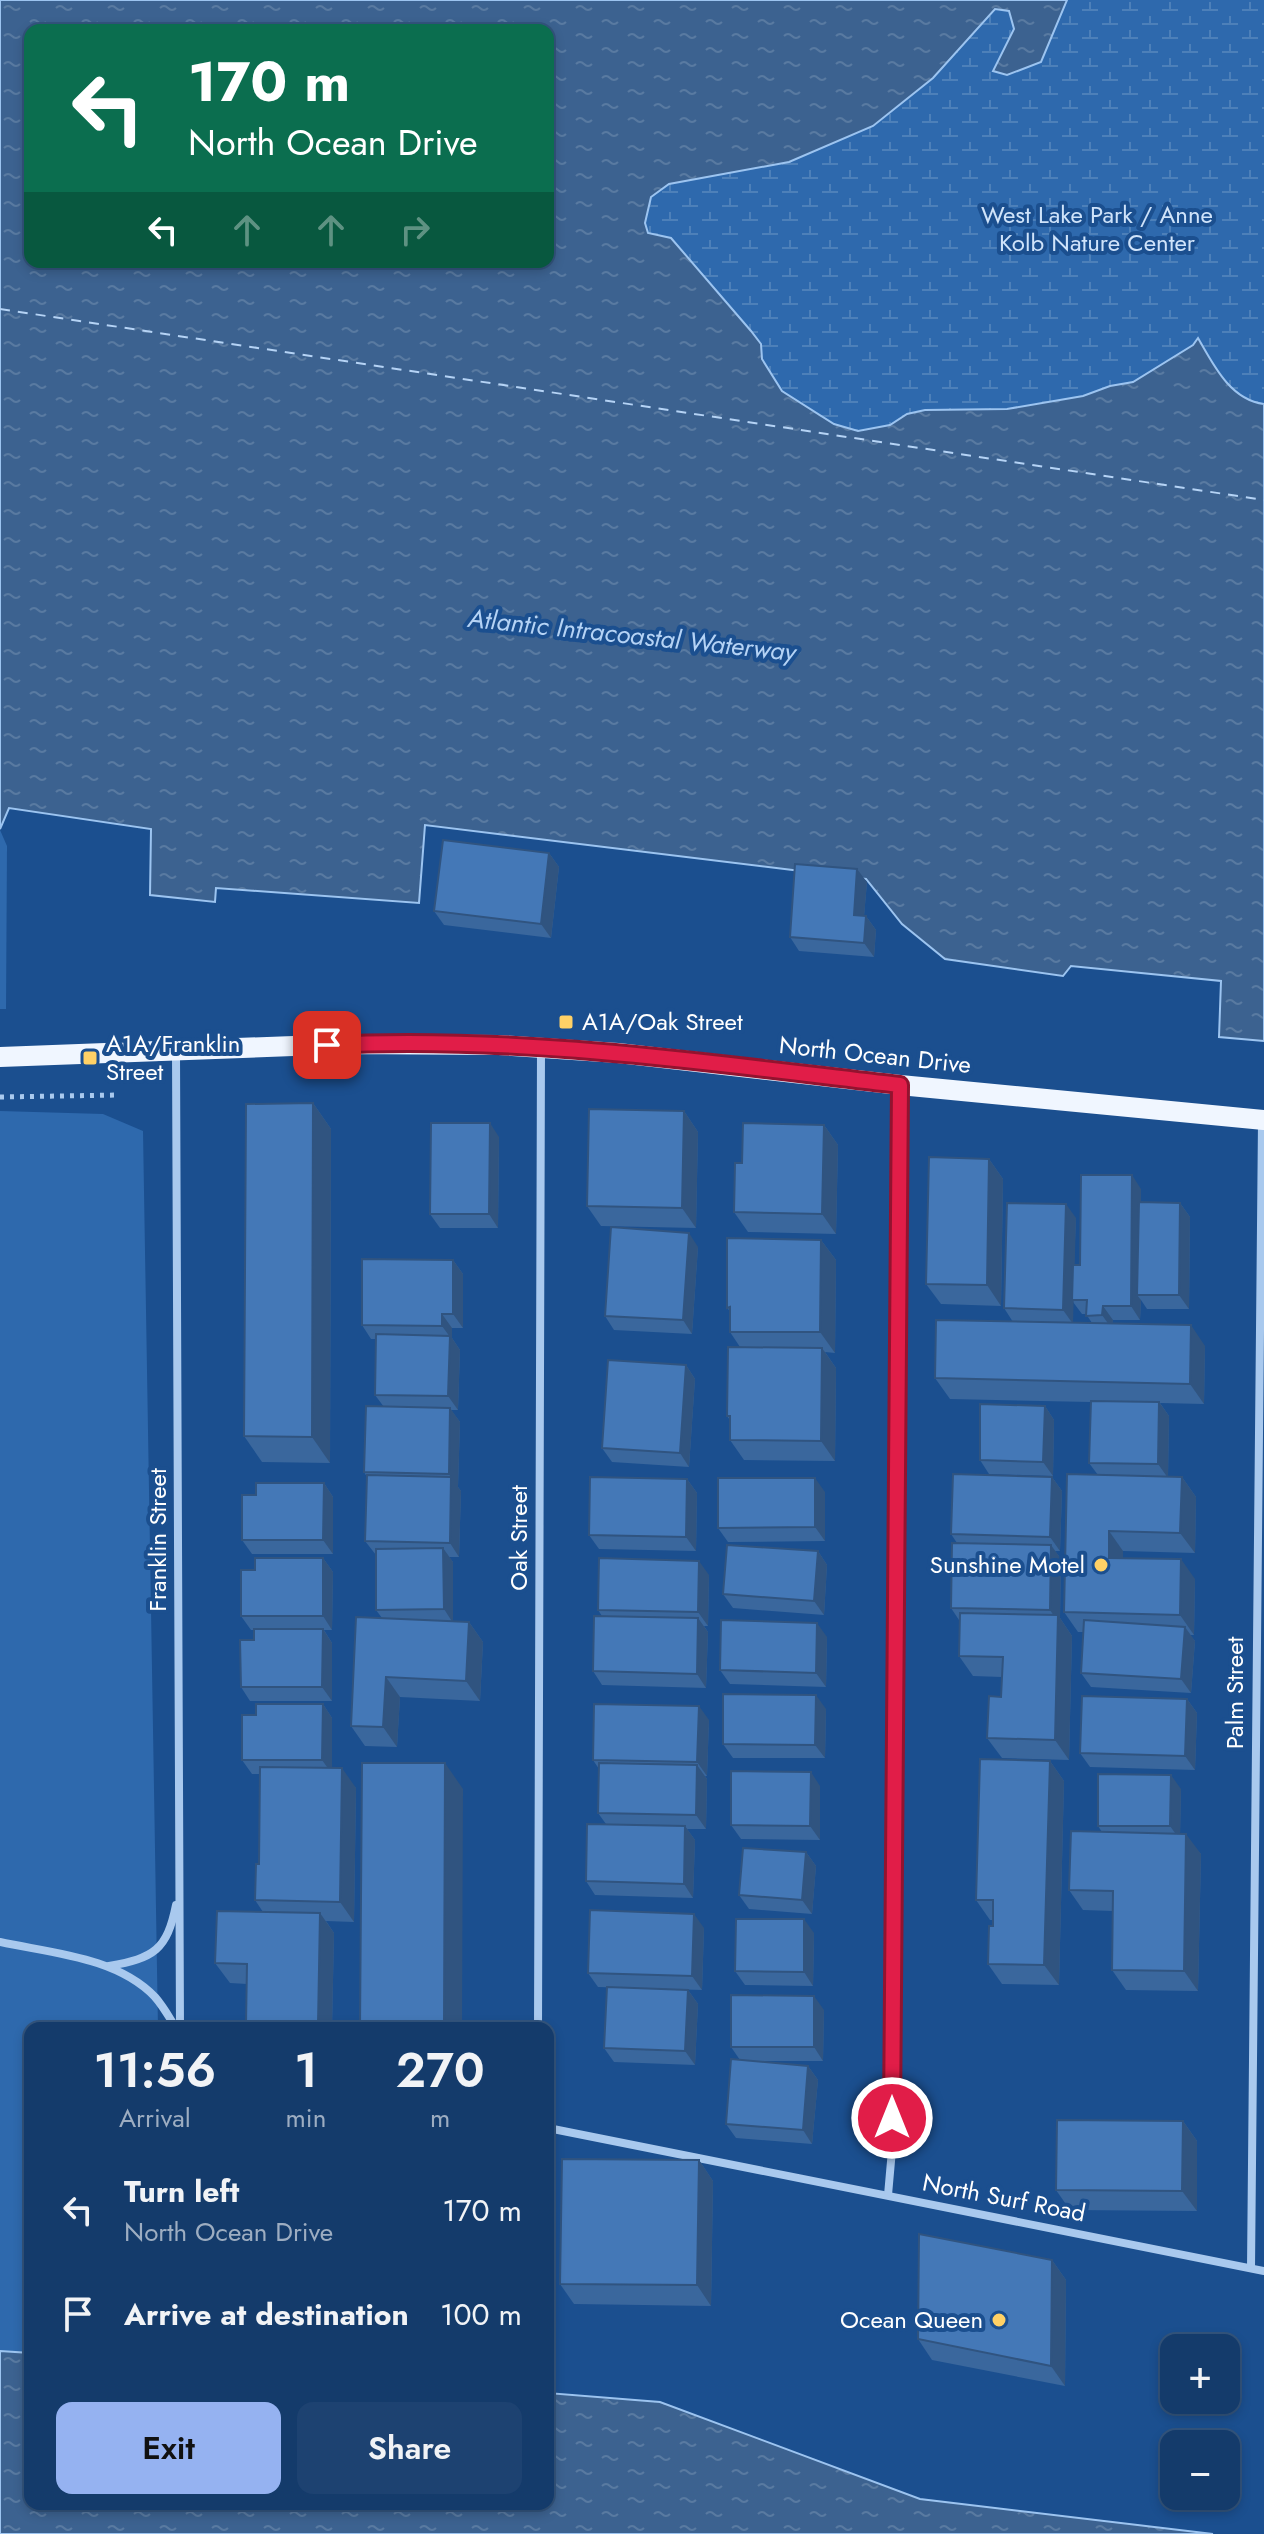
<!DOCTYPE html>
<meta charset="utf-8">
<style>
:root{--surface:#143b6b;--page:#1d4271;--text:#f1f3f6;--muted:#9dadc1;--line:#33557e;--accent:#95b2f1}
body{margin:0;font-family:Jost,sans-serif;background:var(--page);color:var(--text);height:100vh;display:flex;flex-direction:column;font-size:30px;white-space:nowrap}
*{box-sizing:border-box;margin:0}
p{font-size:26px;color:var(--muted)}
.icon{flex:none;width:44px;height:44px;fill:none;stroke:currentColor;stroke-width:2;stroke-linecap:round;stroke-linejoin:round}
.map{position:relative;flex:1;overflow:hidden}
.drawer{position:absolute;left:24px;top:2022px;width:530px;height:488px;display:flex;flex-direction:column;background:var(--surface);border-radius:16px;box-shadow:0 4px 12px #0003,0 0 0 2px var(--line)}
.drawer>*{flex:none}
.top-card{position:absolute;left:24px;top:24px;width:530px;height:244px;border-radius:16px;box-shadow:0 4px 12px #0003,0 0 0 2px var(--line);background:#0b6e4f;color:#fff;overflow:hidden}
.tools{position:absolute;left:1160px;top:2334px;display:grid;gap:16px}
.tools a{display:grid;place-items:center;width:80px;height:80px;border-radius:16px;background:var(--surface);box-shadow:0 4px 12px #0003,0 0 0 2px var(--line);font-size:40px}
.pin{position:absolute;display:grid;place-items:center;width:68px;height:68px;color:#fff;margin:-34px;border-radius:16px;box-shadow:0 4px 12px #0006}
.me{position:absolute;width:88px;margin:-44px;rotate:0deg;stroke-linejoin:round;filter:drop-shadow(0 0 6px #0008)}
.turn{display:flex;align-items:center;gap:28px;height:168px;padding:0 32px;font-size:36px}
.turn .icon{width:104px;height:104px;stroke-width:2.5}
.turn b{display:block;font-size:56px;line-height:68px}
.lanes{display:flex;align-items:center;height:76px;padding:0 32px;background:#0003;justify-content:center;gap:40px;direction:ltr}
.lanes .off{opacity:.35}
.eta{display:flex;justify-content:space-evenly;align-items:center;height:136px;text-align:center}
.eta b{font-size:48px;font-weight:600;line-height:56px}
.action{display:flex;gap:16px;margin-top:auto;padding:16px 32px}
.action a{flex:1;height:92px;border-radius:16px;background:var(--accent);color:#111;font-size:32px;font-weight:600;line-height:92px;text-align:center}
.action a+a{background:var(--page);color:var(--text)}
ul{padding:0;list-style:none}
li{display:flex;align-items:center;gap:24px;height:104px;padding:0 32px}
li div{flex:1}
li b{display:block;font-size:30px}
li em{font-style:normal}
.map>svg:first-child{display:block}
.green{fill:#2e69ad}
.wetland{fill:url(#wetland-marsh)}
.water{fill:url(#water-ripples);stroke:#9cc4f0;stroke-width:2;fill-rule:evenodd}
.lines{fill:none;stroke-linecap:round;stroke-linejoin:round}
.ferry{stroke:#b5d3f5;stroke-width:2;stroke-dasharray:10 8;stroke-linecap:butt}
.path{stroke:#a9c9ee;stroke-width:5;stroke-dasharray:4 6;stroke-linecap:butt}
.minor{stroke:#a9c9ee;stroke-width:8}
.primary{stroke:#f0f6ff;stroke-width:20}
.wall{fill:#3a679d;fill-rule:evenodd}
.shaded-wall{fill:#305480}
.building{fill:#4478b7;stroke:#305480;stroke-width:2}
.route-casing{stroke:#92132f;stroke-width:20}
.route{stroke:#e11d48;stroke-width:14}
.poi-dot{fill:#ffd166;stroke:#1b4f8f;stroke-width:3}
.labels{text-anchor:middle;stroke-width:8;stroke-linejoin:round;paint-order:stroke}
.park-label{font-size:24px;fill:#cfe3fa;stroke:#1b4f8f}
.poi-label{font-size:24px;fill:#fff;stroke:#1b4f8f;text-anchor:start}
.street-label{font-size:24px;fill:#fff;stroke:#1b4f8f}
.water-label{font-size:26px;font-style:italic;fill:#b5d3f5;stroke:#1b4f8f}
</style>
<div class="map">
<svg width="1264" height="2534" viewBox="0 0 1264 2534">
<defs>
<pattern id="wetland-marsh" width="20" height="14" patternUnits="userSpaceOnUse" patternTransform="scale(2)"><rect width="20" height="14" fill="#2e69ad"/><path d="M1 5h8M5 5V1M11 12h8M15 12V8" fill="none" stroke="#4d80b9"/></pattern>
<pattern id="water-ripples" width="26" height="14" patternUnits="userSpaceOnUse" patternTransform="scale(2)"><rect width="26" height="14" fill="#3c6290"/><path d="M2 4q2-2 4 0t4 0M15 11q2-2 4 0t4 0" fill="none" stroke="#597aa1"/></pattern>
</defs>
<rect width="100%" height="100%" fill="#1b4f8f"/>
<g class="green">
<polygon points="0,830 7,846 6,1009 0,1009"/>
<polygon points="0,1111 103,1114 143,1131 158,2028 30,2028 30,2353 0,2351"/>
</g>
<path class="wetland" d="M1067,0H1264V404C1231,401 1213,364 1198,338L1193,345L1133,382L1110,386L1083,396L1007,409H942L907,414L890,425L858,431L834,424L782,391L761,359V344L647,233L645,223L651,197L669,184L789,162L979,26L995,9L1009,11L1014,29L993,71L1041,62Z"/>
<g class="water">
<path d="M0,0H1067L1041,62L1007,75L993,71L1014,29L1009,11L995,9L933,78L873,126L789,162L669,184L651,197L645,223L648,233L671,238L751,331L761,344L762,359L782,391L834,424L858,431L890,425L907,414L925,410L1007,409L1083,396L1110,386L1133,382L1193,345L1198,338C1213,364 1230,400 1264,404V1041L1219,1037L1221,981L1071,966L1063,976L945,959L902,924L866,879L425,825L419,903L216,888L215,902L150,895L151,829L9,808L0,829ZM30,30H548V262H30Z"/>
<polygon points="0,2351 30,2353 30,2504 548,2504 548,2393 660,2402 920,2499 1213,2534 0,2534"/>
</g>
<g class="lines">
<polyline class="ferry" points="0,309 1264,500"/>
<polyline class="path" points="0,1097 118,1095"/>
<g class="minor">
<polyline points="176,1053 180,2028"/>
<path d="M0,1942C51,1953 117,1957 155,1997C163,2006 169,2017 176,2028"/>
<path d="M109,1966C154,1958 167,1950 176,1905"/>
<polyline points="538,2028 541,1049"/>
<polyline points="548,2128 1264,2271"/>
<polyline points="888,2195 892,2150 900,1085"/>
<polyline points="1251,2268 1262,1121"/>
</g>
<polyline class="primary" points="0,1057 346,1044 499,1045 618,1053 900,1085 1264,1120"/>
</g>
<g class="wall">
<polygon points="549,853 559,867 551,938 444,925 434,911"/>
<polygon points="867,882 864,916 866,916 876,930 874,957 799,951 790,937"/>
<polygon points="313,1103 331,1129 330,1463 262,1462 244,1436"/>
<polygon points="684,1111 698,1132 696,1228 601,1226 587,1206"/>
<polygon points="824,1125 838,1145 836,1234 748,1232 734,1212 742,1163"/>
<polygon points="499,1137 498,1228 440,1228 430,1214"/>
<polygon points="989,1159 1003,1179 1001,1306 941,1304 926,1284"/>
<path d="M1141,1189V1202L1180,1203L1190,1217L1189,1309H1147L1141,1300L1140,1320H1113L1112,1324L1205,1346L1204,1404L1160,1403L1169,1416L1168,1477H1182L1196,1497L1195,1553L1123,1551V1558L1195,1579L1194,1635H1190L1195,1641L1191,1693L1091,1687L1081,1673L1084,1632H1078L1064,1612L1098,1475L1089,1463L1091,1402L950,1399L935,1378L1013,1322L1004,1308L1076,1218L1074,1265H1080ZM1073,1302L1082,1314H1086L1092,1323H1073Z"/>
<polygon points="821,1240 836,1260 835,1353 825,1352 836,1368 835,1461 744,1460 730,1440 730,1420 727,1416 740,1347 730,1332 730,1311 727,1308"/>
<polygon points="698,1247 692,1334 614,1330 605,1316"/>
<polygon points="453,1260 463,1274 463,1328 452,1328 452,1338 460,1350 458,1410 451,1410 460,1422 458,1487 461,1491 459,1557 449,1557 453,1562 453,1621 469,1622 483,1642 480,1701 400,1697 397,1747 365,1746 351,1726 382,1618 376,1610 376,1555 365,1541 367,1477 364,1472 384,1407 375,1395 376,1339 371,1339 362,1325"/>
<polygon points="686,1365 695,1379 689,1467 612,1462 602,1448"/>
<polygon points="1045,1406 1054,1420 1053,1476 989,1474 980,1460"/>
<polygon points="1052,1477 1062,1491 1060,1551 1055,1551 1061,1559 1060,1618 1072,1636 1069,1760 1002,1758 987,1738 1001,1697 1002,1677 973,1676 959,1656 959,1620 951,1608 957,1543 951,1534"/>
<polygon points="687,1479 697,1493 696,1551 599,1549 589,1535"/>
<polygon points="324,1483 333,1497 333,1554 252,1554 242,1540 256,1495"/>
<polygon points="825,1492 825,1541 728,1542 718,1528"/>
<polygon points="818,1551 827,1565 824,1615 733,1608 723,1594"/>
<polygon points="323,1558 333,1572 332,1630 324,1630 332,1643 332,1701 250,1701 241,1687 254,1640 254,1630 251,1630 241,1616 255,1570"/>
<polygon points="709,1575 708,1626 704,1626 708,1632 706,1688 602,1685 593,1671 602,1616 598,1610"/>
<polygon points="827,1637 826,1687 730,1684 720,1670"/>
<polygon points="1187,1699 1197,1713 1195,1770 1090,1767 1080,1753"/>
<polygon points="323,1704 332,1718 332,1768 356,1788 354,1922 326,1921 334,1933 332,2028 249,2028 246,2024 247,1984 230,1983 215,1963 263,1912 255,1900 259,1864 260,1774 252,1774 242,1760 256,1715"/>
<polygon points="826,1709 825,1758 733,1758 723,1744"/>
<polygon points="709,1720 707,1776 705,1776 707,1779 706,1829 687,1829 695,1840 693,1898 595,1895 586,1881 606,1824 598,1813 599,1769 593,1760"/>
<polygon points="1050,1761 1064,1781 1059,1985 1002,1984 988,1964 993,1920 990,1920 976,1900"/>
<polygon points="820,1786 820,1840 741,1839 731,1825"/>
<polygon points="1181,1789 1180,1834 1201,1854 1198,1991 1126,1990 1112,1970 1113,1911 1083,1910 1069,1890 1102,1832 1098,1826"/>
<polygon points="806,1852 816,1866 812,1914 749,1909 739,1895"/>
<polygon points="704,1928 702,1990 598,1987 588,1973"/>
<polygon points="814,1933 813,1986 745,1985 735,1971"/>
<polygon points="688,1990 698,2004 695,2065 614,2062 604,2048"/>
<polygon points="824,2010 823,2061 747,2061 808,2066 818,2080 812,2144 736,2138 726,2124 740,2060 731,2047"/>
<polygon points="1183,2121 1197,2141 1197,2211 1070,2210 1056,2190"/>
<polygon points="699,2160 713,2181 711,2306 574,2304 560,2284"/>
<polygon points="1052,2260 1066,2280 1065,2386 932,2360 918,2339"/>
</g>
<g class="shaded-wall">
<polygon points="549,853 559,867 551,938 541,924"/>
<polygon points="857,869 867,882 863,929 854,915"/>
<polygon points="866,916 876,930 874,957 864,943"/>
<polygon points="313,1103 331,1129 330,1463 312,1437"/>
<polygon points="684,1111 698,1132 696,1228 682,1208"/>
<polygon points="490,1123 499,1137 498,1228 489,1214"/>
<polygon points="824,1125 838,1145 836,1234 822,1214"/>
<polygon points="989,1159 1003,1179 1001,1306 987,1285"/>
<polygon points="1132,1175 1141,1189 1141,1295 1137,1295 1141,1300 1140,1320 1131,1306"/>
<polygon points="1180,1203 1190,1217 1189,1309 1179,1295"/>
<polygon points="1066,1204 1076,1218 1073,1324 1063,1310"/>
<polygon points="689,1233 698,1247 692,1334 683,1320"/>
<polygon points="821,1240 836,1260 835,1353 820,1332"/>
<polygon points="453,1260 463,1274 463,1328 453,1314"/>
<polygon points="1103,1306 1113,1320 1112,1329 1102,1315"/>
<polygon points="442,1314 452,1328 452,1338 460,1350 458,1410 448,1396 450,1337 442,1326"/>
<polygon points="1191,1325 1205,1346 1204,1404 1190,1384"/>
<polygon points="822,1348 836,1368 835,1461 821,1441"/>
<polygon points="686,1365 695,1379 689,1467 680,1453"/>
<polygon points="1159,1402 1169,1416 1168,1478 1158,1464"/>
<polygon points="1045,1406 1054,1420 1053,1476 1043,1462"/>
<polygon points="450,1408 460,1422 458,1487 461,1491 459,1557 450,1543 451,1478 449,1474"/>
<polygon points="1052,1477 1062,1491 1060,1551 1050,1537"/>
<polygon points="1182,1477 1196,1497 1195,1553 1180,1533"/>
<polygon points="815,1478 825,1492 825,1541 815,1527"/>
<polygon points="687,1479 697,1493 696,1551 686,1537"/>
<polygon points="324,1483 333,1497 333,1554 323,1540"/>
<polygon points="1109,1531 1123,1551 1123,1578 1109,1558"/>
<polygon points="1051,1545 1061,1559 1060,1618 1072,1636 1069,1760 1055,1740 1058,1622 1050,1610"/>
<polygon points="443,1548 453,1562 453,1623 444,1609"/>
<polygon points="818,1551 827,1565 824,1615 814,1601"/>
<polygon points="323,1558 333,1572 332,1630 323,1616"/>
<polygon points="1181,1559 1195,1579 1194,1635 1180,1615"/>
<polygon points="699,1561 709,1575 708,1626 698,1612"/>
<polygon points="698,1618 708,1632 706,1688 697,1674"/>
<polygon points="469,1622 483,1642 480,1701 466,1681"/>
<polygon points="817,1623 827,1637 826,1687 816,1673"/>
<polygon points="1185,1627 1195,1641 1191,1693 1181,1679"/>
<polygon points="323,1629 332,1643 332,1701 322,1687"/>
<polygon points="386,1677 400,1697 397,1747 383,1727"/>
<polygon points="816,1695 826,1709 825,1758 815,1745"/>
<polygon points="1187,1699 1197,1713 1195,1770 1185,1756"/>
<polygon points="323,1704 332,1718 332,1774 322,1760"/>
<polygon points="699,1706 709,1720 707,1776 697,1762"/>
<polygon points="1050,1761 1064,1781 1059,1985 1044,1965"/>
<polygon points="445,1763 463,1789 462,2028 444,2028"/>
<polygon points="697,1765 707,1779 706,1829 696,1815"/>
<polygon points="342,1768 356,1788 354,1922 340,1902"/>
<polygon points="811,1772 820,1786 820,1840 810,1826"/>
<polygon points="1171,1775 1181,1789 1180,1840 1170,1826"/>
<polygon points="685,1826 695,1840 693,1898 684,1884"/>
<polygon points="1186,1834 1201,1854 1198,1991 1184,1971"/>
<polygon points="806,1852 816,1866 812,1914 802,1900"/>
<polygon points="320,1913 334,1933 332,2028 320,2028 318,2025"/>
<polygon points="694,1914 704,1928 702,1990 692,1976"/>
<polygon points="804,1919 814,1933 813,1986 804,1972"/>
<polygon points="688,1990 698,2004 695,2065 685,2051"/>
<polygon points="814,1996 824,2010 823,2061 814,2047"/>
<polygon points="808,2066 818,2080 812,2144 803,2130"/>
<polygon points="1183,2121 1197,2141 1197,2211 1182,2191"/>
<polygon points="699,2160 713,2181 711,2306 697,2285"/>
<polygon points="1052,2260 1066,2280 1065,2386 1051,2366"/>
</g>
<g class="building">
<polygon points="443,840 549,853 541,924 434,911"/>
<polygon points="795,864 857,869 854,915 866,916 864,943 790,937"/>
<polygon points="313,1103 312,1437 244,1436 246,1104"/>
<polygon points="589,1109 684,1111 682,1208 587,1206"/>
<polygon points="431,1123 490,1123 489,1214 430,1214"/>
<polygon points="743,1123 824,1125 822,1214 734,1212 735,1163 742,1163"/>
<polygon points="929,1157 989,1159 987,1285 926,1284"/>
<polygon points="1081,1175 1132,1175 1131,1306 1103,1306 1102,1315 1086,1316 1087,1300 1072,1300 1073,1265 1080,1265"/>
<polygon points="1139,1202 1180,1203 1179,1295 1137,1295"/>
<polygon points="1007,1203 1066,1204 1063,1310 1004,1308"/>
<polygon points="611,1227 689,1233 683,1320 605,1316"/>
<polygon points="727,1238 821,1240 820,1332 730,1332 730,1307 727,1308"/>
<polygon points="362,1259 453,1260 453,1314 442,1314 442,1326 362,1325"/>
<polygon points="936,1320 1191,1325 1190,1384 935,1378"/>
<polygon points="376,1334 450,1336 448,1396 375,1395"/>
<polygon points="728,1347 822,1348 821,1441 730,1440 730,1416 727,1416"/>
<polygon points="608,1360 686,1365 680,1453 602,1448"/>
<polygon points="1091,1401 1159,1402 1158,1464 1089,1463"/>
<polygon points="980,1404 1045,1406 1043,1462 980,1460"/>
<polygon points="366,1406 450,1408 449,1474 364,1472"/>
<polygon points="953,1474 1052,1477 1050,1537 951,1534"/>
<polygon points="1067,1474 1182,1477 1180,1533 1109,1531 1109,1558 1181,1559 1180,1615 1064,1612"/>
<polygon points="367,1475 451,1477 450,1543 365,1541"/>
<polygon points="590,1477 687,1479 686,1537 589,1535"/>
<polygon points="718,1478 815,1478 815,1527 718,1528"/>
<polygon points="256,1483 324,1483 323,1540 242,1540 242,1495 256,1495"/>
<polygon points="952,1543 1051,1545 1050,1610 951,1608"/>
<polygon points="727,1545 818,1551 814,1601 723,1594"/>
<polygon points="443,1548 444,1609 376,1610 376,1549"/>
<polygon points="255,1558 323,1558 323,1616 241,1616 241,1570 255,1570"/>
<polygon points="599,1558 699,1561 698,1612 598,1610"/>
<polygon points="960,1613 1058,1615 1055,1740 987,1738 989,1696 1001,1697 1003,1657 959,1656"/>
<polygon points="594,1616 698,1618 697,1674 593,1671"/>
<polygon points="356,1617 469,1622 466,1681 386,1677 383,1727 351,1726"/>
<polygon points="721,1620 817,1623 816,1673 720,1670"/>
<polygon points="1084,1620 1185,1627 1181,1679 1081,1673"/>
<polygon points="254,1629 323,1629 322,1687 241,1687 240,1640 254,1640"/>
<polygon points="723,1694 816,1695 815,1745 723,1744"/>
<polygon points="1082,1696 1187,1699 1185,1756 1080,1753"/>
<polygon points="256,1704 323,1704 322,1760 242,1760 242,1715 256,1715"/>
<polygon points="594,1704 699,1706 697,1762 593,1760"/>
<polygon points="980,1759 1050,1761 1044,1965 988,1964 989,1926 993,1926 993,1900 976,1900"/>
<polygon points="362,1763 445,1763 444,2028 360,2028"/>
<polygon points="599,1763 697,1765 696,1815 598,1813"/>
<polygon points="260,1767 342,1768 340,1902 255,1900 256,1864 259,1864"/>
<polygon points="731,1771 811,1772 810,1826 731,1825"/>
<polygon points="1098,1774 1171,1775 1170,1826 1098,1826"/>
<polygon points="587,1824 685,1826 684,1884 586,1881"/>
<polygon points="1071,1831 1186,1834 1184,1971 1112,1970 1113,1891 1069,1890"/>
<polygon points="743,1848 806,1852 802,1900 739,1895"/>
<polygon points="590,1910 694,1914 692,1976 588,1973"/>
<polygon points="217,1911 320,1913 318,2025 246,2024 247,1964 215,1963"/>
<polygon points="736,1919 804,1919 804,1972 735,1971"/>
<polygon points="607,1987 688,1990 685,2051 604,2048"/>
<polygon points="731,1995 814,1996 814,2047 731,2047"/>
<polygon points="731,2059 808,2066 803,2130 726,2124"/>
<polygon points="1057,2120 1183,2121 1182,2191 1056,2190"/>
<polygon points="562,2159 699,2160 697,2285 560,2284"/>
<polygon points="919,2234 1052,2260 1051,2366 918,2339"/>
</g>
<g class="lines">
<g class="route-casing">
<path id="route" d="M327,1045C519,1035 710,1063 900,1085L892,2118"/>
</g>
<use href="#route" class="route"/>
</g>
<g class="poi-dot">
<rect x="558" y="1014" width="16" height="16" rx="4"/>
<rect x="82" y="1050" width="16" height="16" rx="4"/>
<circle cx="1101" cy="1565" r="8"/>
<circle cx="999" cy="2320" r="8"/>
</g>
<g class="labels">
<g class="park-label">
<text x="1097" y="223">West Lake Park / Anne<tspan x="1097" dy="28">Kolb Nature Center</tspan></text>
</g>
<g class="poi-label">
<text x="582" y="1030">A1A/Oak Street</text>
<text x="106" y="1052">A1A/Franklin<tspan x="106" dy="28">Street</tspan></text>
<text x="1085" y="1573" text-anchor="end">Sunshine Motel</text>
<text x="983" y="2328" text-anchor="end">Ocean Queen</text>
</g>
<g class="street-label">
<text transform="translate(875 1055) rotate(6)" y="8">North Ocean Drive</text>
<text transform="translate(519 1538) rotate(-90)" y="8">Oak Street</text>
<text transform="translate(158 1540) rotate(-90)" y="8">Franklin Street</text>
<text transform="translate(1235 1693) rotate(-90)" y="8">Palm Street</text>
<text transform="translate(1004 2198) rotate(11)" y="8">North Surf Road</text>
</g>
<g class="water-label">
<text transform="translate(632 635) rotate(6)" y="9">Atlantic Intracoastal Waterway</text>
</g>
</g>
</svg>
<div class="tools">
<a>+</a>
<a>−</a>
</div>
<div class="pin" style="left:327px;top:1045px;background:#d93025"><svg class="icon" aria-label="arrive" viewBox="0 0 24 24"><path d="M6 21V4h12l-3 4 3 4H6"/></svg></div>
<svg class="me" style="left:892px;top:2118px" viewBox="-20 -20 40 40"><circle r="17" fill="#e11d48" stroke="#fff" stroke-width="3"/><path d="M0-11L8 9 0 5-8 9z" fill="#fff"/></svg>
<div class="top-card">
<div class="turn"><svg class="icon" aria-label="left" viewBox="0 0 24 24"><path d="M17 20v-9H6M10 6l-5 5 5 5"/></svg><div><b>170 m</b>North Ocean Drive</div></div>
<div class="lanes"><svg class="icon" aria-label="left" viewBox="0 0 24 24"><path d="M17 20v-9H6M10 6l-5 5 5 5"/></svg><svg class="icon off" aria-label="ahead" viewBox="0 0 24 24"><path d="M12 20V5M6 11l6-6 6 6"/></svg><svg class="icon off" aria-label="ahead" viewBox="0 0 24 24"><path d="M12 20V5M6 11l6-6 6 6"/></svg><svg class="icon off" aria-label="right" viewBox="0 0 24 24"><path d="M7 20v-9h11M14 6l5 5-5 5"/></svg></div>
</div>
<section class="drawer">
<div class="eta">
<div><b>11:56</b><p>Arrival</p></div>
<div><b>1</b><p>min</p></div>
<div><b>270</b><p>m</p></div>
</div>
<ul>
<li><svg class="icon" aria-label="left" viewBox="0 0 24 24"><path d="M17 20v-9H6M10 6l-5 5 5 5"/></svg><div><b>Turn left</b><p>North Ocean Drive</p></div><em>170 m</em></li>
<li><svg class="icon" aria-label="arrive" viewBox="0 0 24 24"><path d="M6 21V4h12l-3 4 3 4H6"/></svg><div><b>Arrive at destination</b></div><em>100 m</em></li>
</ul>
<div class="action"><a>Exit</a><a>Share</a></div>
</section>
</div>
